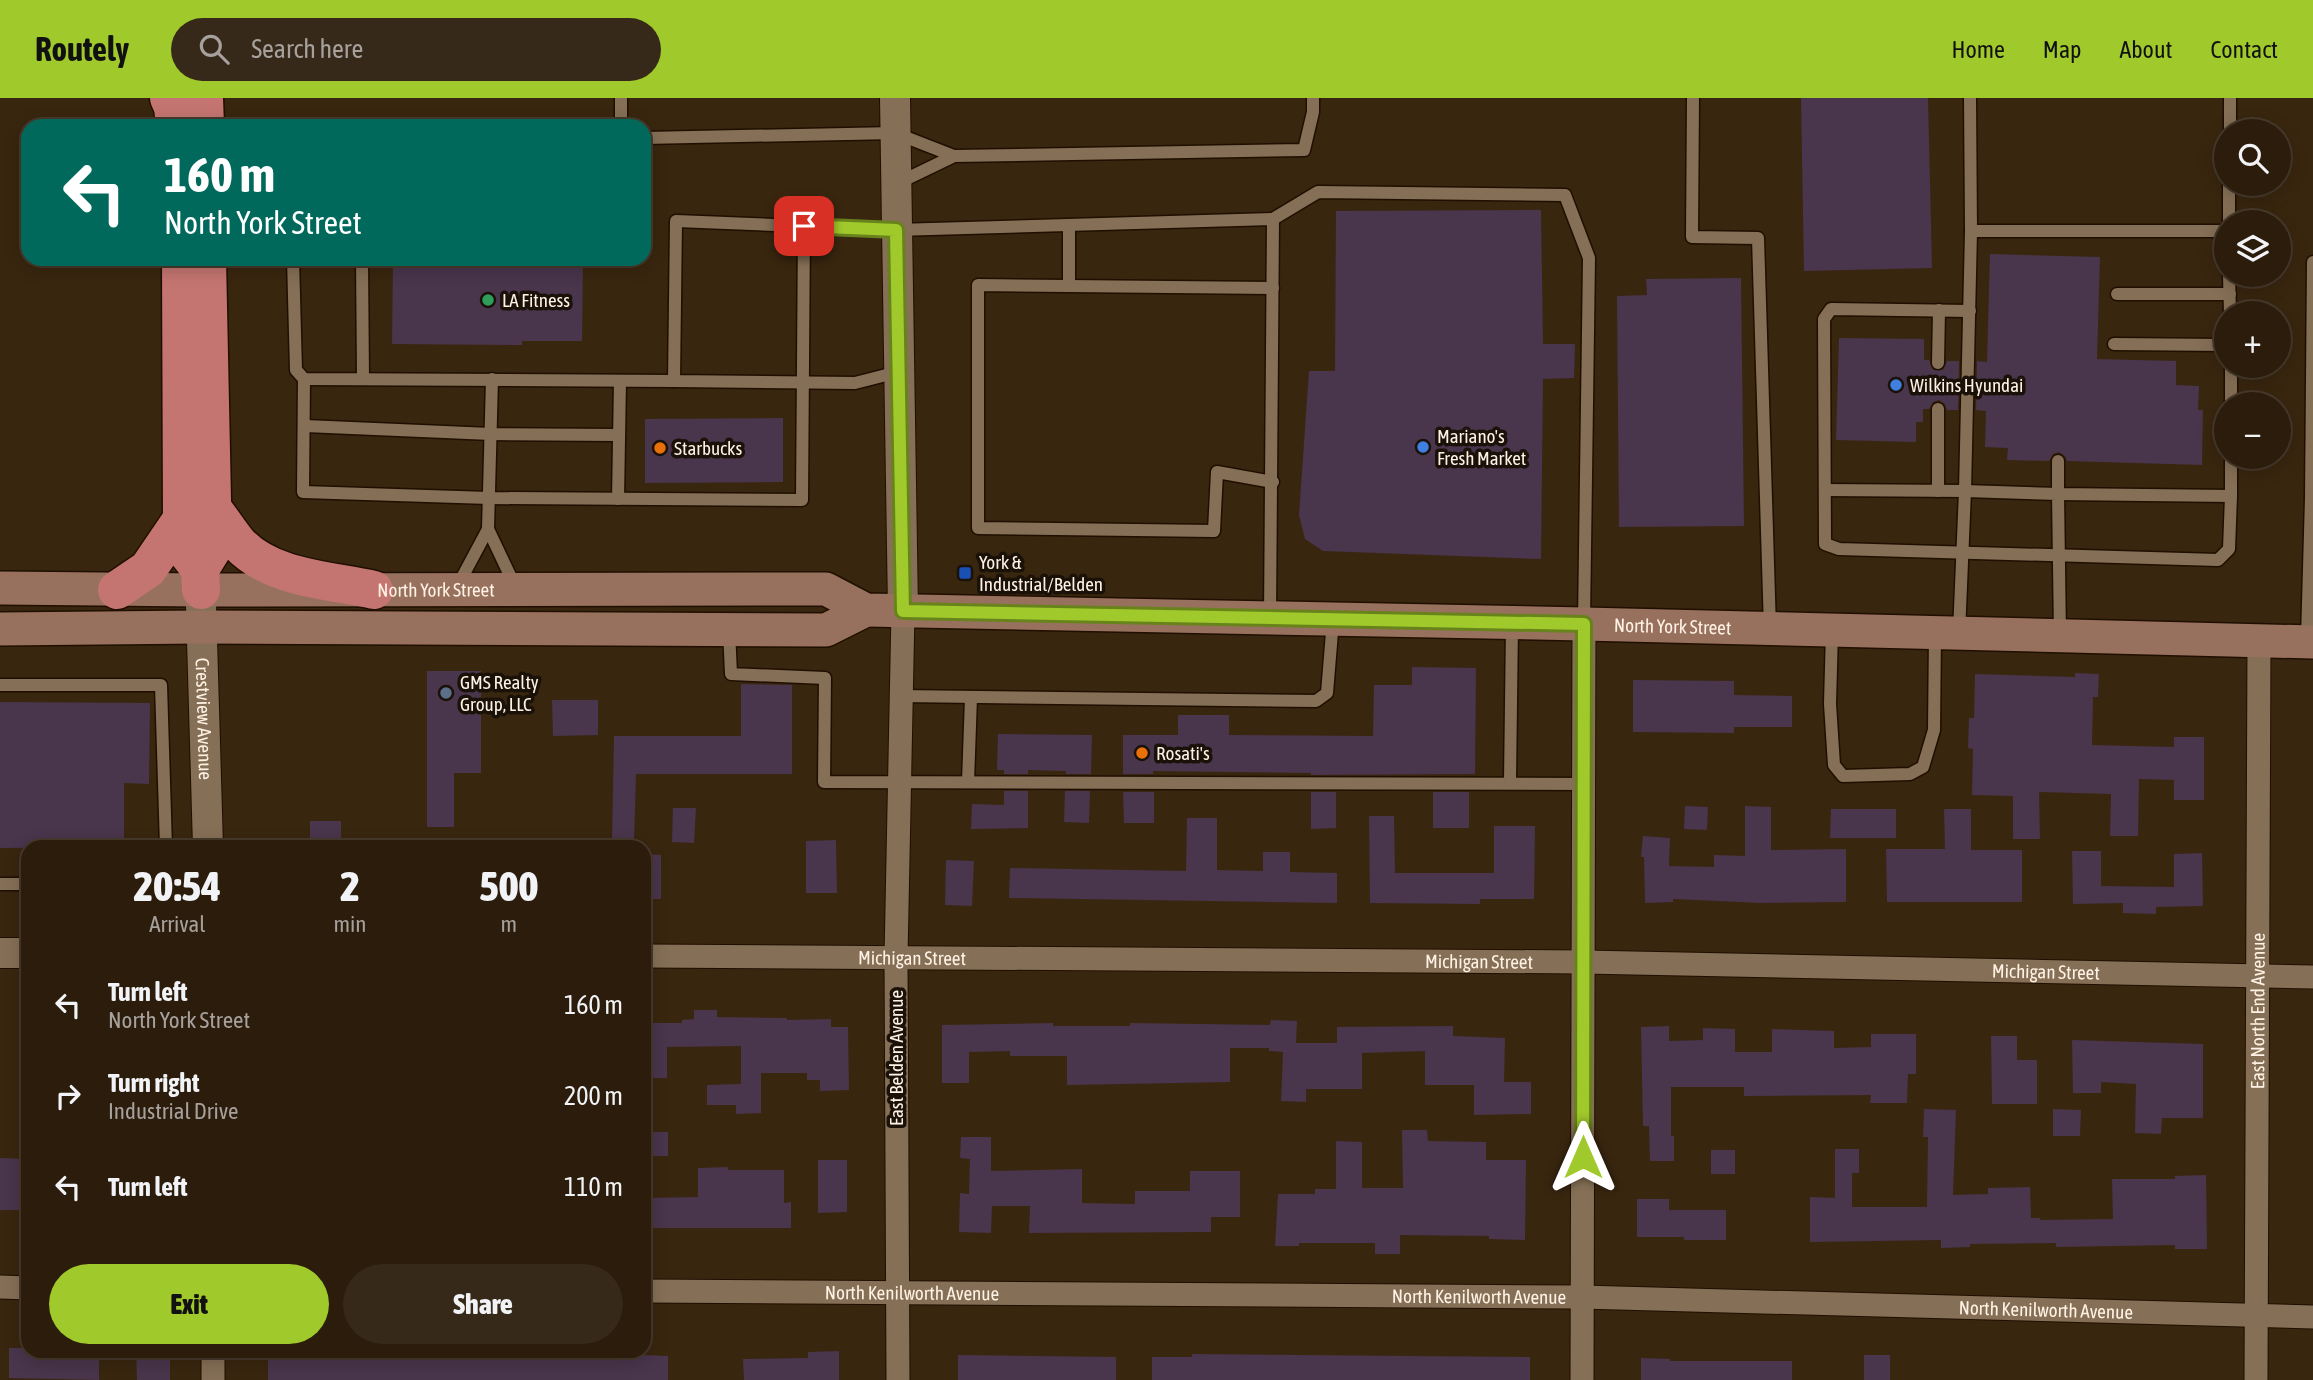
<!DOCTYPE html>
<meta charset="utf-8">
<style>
:root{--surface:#2b1c0b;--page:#372919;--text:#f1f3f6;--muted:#a6a19d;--line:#473a2c;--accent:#a0c92b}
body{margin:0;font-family:"Asap Condensed",sans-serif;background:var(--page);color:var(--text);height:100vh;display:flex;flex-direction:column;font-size:26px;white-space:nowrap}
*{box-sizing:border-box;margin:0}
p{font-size:23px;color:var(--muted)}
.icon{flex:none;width:38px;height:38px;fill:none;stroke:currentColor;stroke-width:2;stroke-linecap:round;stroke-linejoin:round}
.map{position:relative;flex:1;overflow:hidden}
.sheet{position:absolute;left:21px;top:742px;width:630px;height:518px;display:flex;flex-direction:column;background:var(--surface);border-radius:21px;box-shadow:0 4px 18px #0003,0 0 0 2px var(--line)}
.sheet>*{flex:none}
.top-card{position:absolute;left:21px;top:21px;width:630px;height:147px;border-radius:21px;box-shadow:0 4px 18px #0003,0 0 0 2px var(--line);background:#00695c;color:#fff;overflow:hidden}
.tools{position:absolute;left:2214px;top:21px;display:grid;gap:14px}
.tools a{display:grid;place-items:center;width:77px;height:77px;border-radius:50%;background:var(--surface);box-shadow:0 4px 18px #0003,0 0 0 2px var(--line);font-size:35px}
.pin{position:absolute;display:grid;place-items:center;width:60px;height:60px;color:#fff;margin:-30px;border-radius:14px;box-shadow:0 4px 10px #0006}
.me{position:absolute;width:77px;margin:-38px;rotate:0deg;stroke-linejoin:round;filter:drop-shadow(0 0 5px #0008)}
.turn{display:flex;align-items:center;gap:24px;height:147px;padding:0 28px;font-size:32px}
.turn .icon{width:91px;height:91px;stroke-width:2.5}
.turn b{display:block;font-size:49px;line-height:60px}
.eta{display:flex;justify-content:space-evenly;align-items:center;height:119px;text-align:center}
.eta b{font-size:42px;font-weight:800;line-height:49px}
.cta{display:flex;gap:14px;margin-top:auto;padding:14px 28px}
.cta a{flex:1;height:80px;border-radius:42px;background:var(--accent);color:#111;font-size:28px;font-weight:800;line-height:80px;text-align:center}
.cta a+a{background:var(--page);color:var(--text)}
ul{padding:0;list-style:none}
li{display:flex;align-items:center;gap:21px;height:91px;padding:0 28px}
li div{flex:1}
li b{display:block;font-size:26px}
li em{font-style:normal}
header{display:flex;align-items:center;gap:42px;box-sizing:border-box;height:98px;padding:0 35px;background:var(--accent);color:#111}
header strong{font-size:33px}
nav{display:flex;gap:38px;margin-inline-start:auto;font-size:24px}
.search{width:490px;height:63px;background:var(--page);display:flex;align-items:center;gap:18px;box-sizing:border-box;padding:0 24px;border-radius:38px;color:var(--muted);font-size:26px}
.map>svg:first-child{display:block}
.building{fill:#49354c}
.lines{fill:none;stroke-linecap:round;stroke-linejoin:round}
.service-casing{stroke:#200f00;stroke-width:15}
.minor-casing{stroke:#200f00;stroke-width:25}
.tertiary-casing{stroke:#200f00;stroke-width:32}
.secondary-casing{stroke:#200f00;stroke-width:36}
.motorway-casing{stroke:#200f00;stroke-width:41}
.service{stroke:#856f56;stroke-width:12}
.minor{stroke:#856f56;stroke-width:23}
.tertiary{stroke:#856f56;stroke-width:30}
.secondary{stroke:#98715e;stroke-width:33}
.motorway{stroke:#c47571;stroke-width:38}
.route-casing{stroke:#68831c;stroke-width:18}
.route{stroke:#a0c92b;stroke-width:12}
.leisure-dot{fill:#2e9e5b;stroke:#1a1108;stroke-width:2.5}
.shop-dot{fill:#3f7fe0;stroke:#1a1108;stroke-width:2.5}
.food-dot{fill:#e8710a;stroke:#1a1108;stroke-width:2.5}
.transit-dot{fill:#1a4fb4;stroke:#1a1108;stroke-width:2.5}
.service-dot{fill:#5c6f8a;stroke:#1a1108;stroke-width:2.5}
.labels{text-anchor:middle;stroke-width:7;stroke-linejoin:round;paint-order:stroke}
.poi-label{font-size:19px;fill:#fff2e4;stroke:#1a1108;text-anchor:start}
.street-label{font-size:19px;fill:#fff2e4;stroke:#1a1108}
</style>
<header>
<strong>Routely</strong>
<div class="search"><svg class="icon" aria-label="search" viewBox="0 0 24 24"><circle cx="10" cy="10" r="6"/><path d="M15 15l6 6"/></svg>Search here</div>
<nav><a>Home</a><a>Map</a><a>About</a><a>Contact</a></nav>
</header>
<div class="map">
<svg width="2313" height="1282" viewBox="0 0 2313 1282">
<rect width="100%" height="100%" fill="#39260f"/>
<g class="building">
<polygon points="1801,0 1928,0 1932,170 1804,173"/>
<polygon points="1541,112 1543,246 1575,246 1574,280 1543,281 1541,461 1323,453 1305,441 1299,417 1309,273 1335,273 1336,113"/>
<polygon points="1990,156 2100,159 2097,261 2176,263 2176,287 2199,288 2198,312 2203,312 2202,367 2067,363 2065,358 2059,354 2053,356 2049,363 2007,362 2008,350 1985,349 1986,313 1976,312 1977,263 1987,264"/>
<polygon points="393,161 583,161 582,243 522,243 522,247 392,246"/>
<polygon points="1741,180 1744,428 1619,429 1617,198 1647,197 1646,181"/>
<polygon points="1839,240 1924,241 1924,262 1929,262 1933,272 1943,272 1947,263 1959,263 1958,312 1947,312 1945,306 1939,302 1933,304 1929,311 1923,311 1923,324 1916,324 1916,344 1836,342"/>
<polygon points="783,320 783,384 645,385 645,321"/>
<polygon points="1412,569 1476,570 1475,676 1311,677 1311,675 1153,673 1153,676 1123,676 1123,637 1178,637 1178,617 1229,617 1229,637 1373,638 1374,587 1412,587"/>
<polygon points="427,573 481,573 481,675 454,675 454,729 427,729"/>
<polygon points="2075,575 2099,576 2098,599 2093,599 2092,647 2174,649 2174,639 2204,639 2204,702 2174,702 2174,682 2139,681 2138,738 2110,738 2111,696 2039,694 2040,741 2013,741 2013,698 1972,697 1973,651 1968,650 1969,620 1974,620 1975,576 2075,579"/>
<polygon points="1633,582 1734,583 1734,597 1792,598 1792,629 1734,629 1734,635 1633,634"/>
<polygon points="741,586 792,587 792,676 636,676 634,743 612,742 614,638 741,638"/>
<polygon points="552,602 598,602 598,637 553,638"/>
<polygon points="0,604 150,605 149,686 124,685 124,749 0,750"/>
<polygon points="998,636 1092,637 1091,676 1066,676 1066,673 1028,672 1028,676 1004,676 1004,672 997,672"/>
<polygon points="1004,693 1028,693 1028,730 971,731 972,706 1004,707"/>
<polygon points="1065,693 1090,693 1089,725 1064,724"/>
<polygon points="1123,694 1154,694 1154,725 1124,725"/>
<polygon points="1311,694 1336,694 1336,730 1311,731"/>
<rect x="1433" y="694" width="36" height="36"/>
<polygon points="1685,708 1708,709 1707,732 1684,731"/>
<polygon points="1745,708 1771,709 1771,752 1846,751 1846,804 1762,805 1673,801 1673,804 1645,805 1644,759 1641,759 1643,738 1670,740 1669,768 1714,769 1714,757 1745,758"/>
<polygon points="673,710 696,710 694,745 672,744"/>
<polygon points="1831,711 1896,711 1896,740 1830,740"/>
<polygon points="1944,711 1971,711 1971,752 2022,752 2022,804 1887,804 1886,751 1945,751"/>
<polygon points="1369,718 1394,718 1395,775 1494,775 1494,728 1535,728 1534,801 1480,801 1480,806 1370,805"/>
<polygon points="1187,720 1217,720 1217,772 1263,773 1263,754 1290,754 1290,774 1337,775 1337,805 1009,800 1010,770 1186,773"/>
<rect x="310" y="723" width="31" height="26"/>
<polygon points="836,742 837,795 806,795 806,743"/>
<polygon points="2072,753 2101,753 2101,788 2174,789 2174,756 2202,755 2203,808 2156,809 2156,816 2123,815 2123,805 2073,806"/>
<polygon points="644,756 661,757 661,801 644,801"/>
<polygon points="946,762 974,763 972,808 945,807"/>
<polygon points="694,912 717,912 717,919 787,920 787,922 831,921 831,929 848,929 849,992 820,993 820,982 807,982 807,975 761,975 761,1015 736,1016 736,1007 707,1007 707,987 741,986 741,948 667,949 667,980 644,980 644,925 682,925 682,922 694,921"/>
<polygon points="1271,922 1297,923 1296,945 1337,945 1337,929 1453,928 1453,938 1505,940 1504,984 1531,984 1531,1016 1474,1017 1474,987 1425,987 1425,953 1362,955 1362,991 1306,991 1306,1004 1281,1003 1283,954 1269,953 1269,950 1230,950 1230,984 1067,987 1067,958 1010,958 1010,953 969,954 969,985 942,985 942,927 1053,925 1053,928 1130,928 1130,925 1270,927"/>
<polygon points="1669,928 1669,943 1703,942 1703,930 1735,931 1735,954 1772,954 1772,931 1834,933 1834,950 1871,949 1871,936 1916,936 1916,976 1908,976 1907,1005 1870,1005 1871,997 1744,998 1744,989 1671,989 1671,1038 1674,1038 1674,1063 1650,1063 1649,1028 1643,1028 1641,929"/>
<polygon points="1991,938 2017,938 2017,962 2037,962 2037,1006 1992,1006"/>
<polygon points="2072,942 2203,946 2203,1020 2162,1020 2161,1036 2135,1035 2136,986 2101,984 2101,995 2073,995"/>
<polygon points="1924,1011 1956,1012 1953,1097 1988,1096 1988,1090 2030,1089 2031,1120 2040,1120 2040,1122 2113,1121 2112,1081 2175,1081 2175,1078 2206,1077 2207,1151 2175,1151 2175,1147 2056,1149 2056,1145 1970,1146 1970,1149 1941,1150 1941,1142 1810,1144 1810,1099 1835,1100 1835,1051 1859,1051 1859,1075 1852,1075 1852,1109 1927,1109 1928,1039 1923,1039"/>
<polygon points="2053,1011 2081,1012 2080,1038 2053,1038"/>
<polygon points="1402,1032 1427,1032 1428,1043 1486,1044 1486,1062 1526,1062 1525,1142 1489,1141 1489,1138 1400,1137 1400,1156 1375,1156 1375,1145 1299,1145 1299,1148 1275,1148 1278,1096 1315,1096 1315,1091 1336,1091 1336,1043 1362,1044 1362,1090 1403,1090"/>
<rect x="644" y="1034" width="24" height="24"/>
<polygon points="961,1039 991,1039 991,1073 1082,1071 1082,1105 1135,1106 1135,1093 1190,1093 1190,1073 1240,1073 1240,1119 1211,1119 1211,1134 1029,1135 1030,1108 992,1108 991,1135 959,1134 960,1095 969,1096 970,1061 960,1060"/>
<rect x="1711" y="1052" width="24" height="24"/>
<polygon points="0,1060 28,1061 28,1112 0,1112"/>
<polygon points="818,1062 847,1062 847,1114 818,1115"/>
<polygon points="728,1069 728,1072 784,1072 784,1105 791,1104 791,1130 644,1130 644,1100 698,1099 698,1070"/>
<polygon points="1637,1101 1669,1101 1669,1112 1726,1112 1726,1142 1684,1142 1684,1139 1637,1139"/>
<polygon points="9,1250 28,1250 28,1253 99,1253 99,1282 9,1280"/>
<polygon points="136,1253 170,1253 170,1282 137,1282"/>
<polygon points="268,1253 544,1253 668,1258 668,1282 268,1282"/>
<polygon points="839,1253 839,1282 744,1282 743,1261 808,1260 808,1254"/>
<polygon points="1192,1256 1530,1259 1530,1282 1152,1282 1152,1259 1192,1259"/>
<polygon points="958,1257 1116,1259 1116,1282 958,1282"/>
<rect x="1864" y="1257" width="26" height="25"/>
<polygon points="1641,1260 1670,1261 1670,1263 1792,1263 1792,1282 1641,1282"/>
</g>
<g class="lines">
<g class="service-casing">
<g id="service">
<polyline points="1693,0 1692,139 1758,140 1770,531"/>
<polyline points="621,28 621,0"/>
<polyline points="2230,33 2230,0"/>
<polyline points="644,40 895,35 954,58 1304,52 1313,14 1313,0"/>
<polyline points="898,85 954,58"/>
<polyline points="1273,121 1318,94 1565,97 1589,160 1584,524"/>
<polyline points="2229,124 2229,86"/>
<polyline points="1069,127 1069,186"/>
<polyline points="1971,133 2226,133"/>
<polyline points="293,161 296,272 304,281 674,283"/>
<polyline points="362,161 363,281"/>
<polyline points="2229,177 2230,215"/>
<polyline points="2117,196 2230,196"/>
<polyline points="1970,213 1831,211 1824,221 1825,446 1839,451 2218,462 2229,451 2231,398"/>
<polyline points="2114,246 2226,247"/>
<polyline points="1938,265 1939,212"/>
<polyline points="2231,268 2231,306"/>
<polyline points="898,274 855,285 674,283 676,123 896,132 1273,121 1270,519"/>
<polyline points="304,281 303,394 489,400 802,402 804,128"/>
<polyline points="492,281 488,431 515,488"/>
<polyline points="305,328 491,336 618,337"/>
<polyline points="2058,363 2058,396 2231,398 2231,359"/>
<polyline points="1273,384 1217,374 1214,433 978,430 978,187 1273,190"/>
<polyline points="1825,392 1965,393 1971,133 1970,0"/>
<polyline points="1938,393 1938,311"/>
<polyline points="2311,400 2313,164"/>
<polyline points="618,401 620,283"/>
<polyline points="457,489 488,431"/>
<polyline points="729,532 731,576 825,580 824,684 1584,686"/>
<polyline points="1832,533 1830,606 1834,667 1843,678 1910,676 1923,669 1934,632 1935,535"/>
<polyline points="1959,535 1965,393 2058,396 2060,538"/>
<polyline points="2307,541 2311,400 2313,400"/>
<polyline points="0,587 161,587 166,749"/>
<polyline points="900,598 1316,603 1327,595 1333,522"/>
<polyline points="968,684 971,599"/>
<polyline points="1510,684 1512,527"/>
<polyline points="0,786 28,786"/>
</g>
</g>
<g class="minor-casing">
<g id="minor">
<path id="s1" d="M644,858L1584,864L2313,879"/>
<polyline points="0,1189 28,1190"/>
<path id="s2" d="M644,1193L1582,1199L2313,1219"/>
<polyline points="213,1282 213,1253"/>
<polyline points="898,1282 896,859 903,513"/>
<polyline points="1582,1282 1584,526"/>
<path id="s3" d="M2256,1282L2259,543"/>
</g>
</g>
<g class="tertiary-casing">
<g id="tertiary">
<polyline points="895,0 903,513"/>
<path id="s4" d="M201,507L208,749"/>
<polyline points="0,855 28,855"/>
</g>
</g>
<g class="secondary-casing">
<g id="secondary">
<path id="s5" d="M0,490L201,492L826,491L866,512L1584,526L2313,544"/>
<polyline points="0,531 201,529 826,532 866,512"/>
</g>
</g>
<g class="motorway-casing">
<g id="motorway">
<polyline points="169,0 173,9 175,28"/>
<polyline points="204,0 205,28"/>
<polyline points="181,161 182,421 186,453 200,471"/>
<path d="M212,410C221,421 229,434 238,445C271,481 330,482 374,492"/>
<polyline points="117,492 148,471 182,421"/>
<polyline points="201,492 200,471 213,450 207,161"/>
</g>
</g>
<use href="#service" class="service"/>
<use href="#minor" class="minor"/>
<use href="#tertiary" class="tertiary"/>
<use href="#secondary" class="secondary"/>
<use href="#motorway" class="motorway"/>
</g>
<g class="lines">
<g class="route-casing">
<polyline id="route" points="804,128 896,132 903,513 1584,526 1583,1059"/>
</g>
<use href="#route" class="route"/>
</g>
<circle class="leisure-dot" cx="488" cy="202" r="7"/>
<g class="shop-dot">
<circle cx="1896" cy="287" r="7"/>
<circle cx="1423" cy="349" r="7"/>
</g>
<g class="food-dot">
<circle cx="660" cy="350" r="7"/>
<circle cx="1142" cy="655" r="7"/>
</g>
<rect class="transit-dot" x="958" y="468" width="14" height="14" rx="3.5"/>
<circle class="service-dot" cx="446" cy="595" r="7"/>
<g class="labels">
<g class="poi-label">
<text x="502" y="209">LA Fitness</text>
<text x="1910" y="294">Wilkins Hyundai</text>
<text x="1437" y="345">Mariano's<tspan x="1437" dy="22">Fresh Market</tspan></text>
<text x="674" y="357">Starbucks</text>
<text x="979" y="471">York &amp;<tspan x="979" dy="22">Industrial/Belden</tspan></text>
<text x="460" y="591">GMS Realty<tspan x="460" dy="22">Group, LLC</tspan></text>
<text x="1156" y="662">Rosati's</text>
</g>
<g class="street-label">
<text dy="7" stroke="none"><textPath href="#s5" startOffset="436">North York Street</textPath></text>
<text dy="7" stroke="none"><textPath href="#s5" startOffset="1678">North York Street</textPath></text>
<text dy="7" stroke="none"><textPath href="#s4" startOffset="114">Crestview Avenue</textPath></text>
<text dy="7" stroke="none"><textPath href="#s1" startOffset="268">Michigan Street</textPath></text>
<text dy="7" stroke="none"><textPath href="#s1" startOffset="835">Michigan Street</textPath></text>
<text dy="7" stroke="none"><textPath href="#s1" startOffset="1402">Michigan Street</textPath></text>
<text dy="7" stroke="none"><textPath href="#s3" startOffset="369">East North End Avenue</textPath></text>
<text transform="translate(896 960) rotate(-90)" y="7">East Belden Avenue</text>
<text dy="7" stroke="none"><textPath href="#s2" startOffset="268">North Kenilworth Avenue</textPath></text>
<text dy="7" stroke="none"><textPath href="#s2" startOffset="835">North Kenilworth Avenue</textPath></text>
<text dy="7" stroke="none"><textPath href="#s2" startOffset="1402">North Kenilworth Avenue</textPath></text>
</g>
</g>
</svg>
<div class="tools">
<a><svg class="icon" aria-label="search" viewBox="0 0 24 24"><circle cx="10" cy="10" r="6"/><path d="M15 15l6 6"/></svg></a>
<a><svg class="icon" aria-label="layers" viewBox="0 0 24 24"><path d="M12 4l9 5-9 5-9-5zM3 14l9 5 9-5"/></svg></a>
<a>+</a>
<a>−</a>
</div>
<div class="pin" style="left:804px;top:128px;background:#d93025"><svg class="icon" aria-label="arrive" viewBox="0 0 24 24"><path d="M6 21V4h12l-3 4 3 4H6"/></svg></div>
<svg class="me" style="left:1583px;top:1059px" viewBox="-20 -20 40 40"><path d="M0-17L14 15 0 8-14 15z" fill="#a0c92b" stroke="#fff" stroke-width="4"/></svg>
<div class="top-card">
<div class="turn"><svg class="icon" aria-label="left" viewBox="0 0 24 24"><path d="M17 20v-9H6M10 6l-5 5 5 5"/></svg><div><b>160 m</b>North York Street</div></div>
</div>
<section class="sheet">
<div class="eta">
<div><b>20:54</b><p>Arrival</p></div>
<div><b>2</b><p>min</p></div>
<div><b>500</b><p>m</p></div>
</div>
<ul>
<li><svg class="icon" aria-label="left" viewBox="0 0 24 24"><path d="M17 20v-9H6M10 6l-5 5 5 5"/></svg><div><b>Turn left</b><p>North York Street</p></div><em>160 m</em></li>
<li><svg class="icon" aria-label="right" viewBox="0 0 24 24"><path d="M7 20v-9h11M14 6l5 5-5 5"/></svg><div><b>Turn right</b><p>Industrial Drive</p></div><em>200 m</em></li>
<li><svg class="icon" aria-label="left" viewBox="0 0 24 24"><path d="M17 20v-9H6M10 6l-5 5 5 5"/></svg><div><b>Turn left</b></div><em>110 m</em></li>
</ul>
<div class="cta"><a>Exit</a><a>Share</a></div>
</section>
</div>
